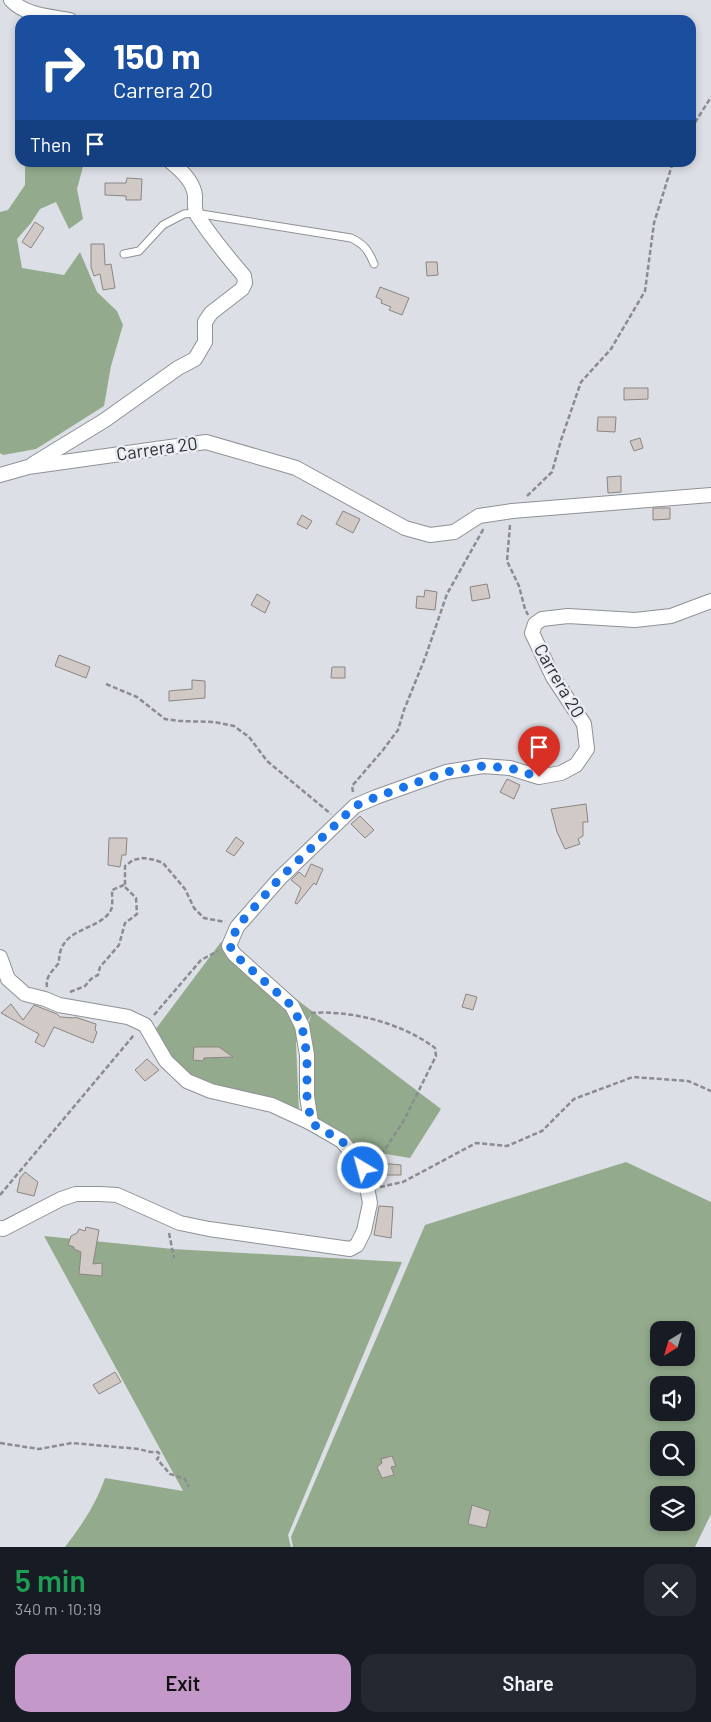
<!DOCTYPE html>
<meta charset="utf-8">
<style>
:root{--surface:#171b24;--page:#242831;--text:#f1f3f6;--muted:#9ea1a6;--accent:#c499c9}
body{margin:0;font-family:Barlow,sans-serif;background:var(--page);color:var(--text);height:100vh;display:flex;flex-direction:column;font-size:19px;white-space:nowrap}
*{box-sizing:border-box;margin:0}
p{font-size:16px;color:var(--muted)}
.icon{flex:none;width:28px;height:28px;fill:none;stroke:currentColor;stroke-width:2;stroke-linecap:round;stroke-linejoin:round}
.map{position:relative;height:1547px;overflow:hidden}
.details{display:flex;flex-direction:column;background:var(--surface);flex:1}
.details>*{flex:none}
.hud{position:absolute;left:15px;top:15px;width:681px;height:152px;border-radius:15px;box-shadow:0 2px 8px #0003;background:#1a4fa0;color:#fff;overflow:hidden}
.needle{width:32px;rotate:217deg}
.fabs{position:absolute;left:650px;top:1321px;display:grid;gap:10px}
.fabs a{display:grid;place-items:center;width:45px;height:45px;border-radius:10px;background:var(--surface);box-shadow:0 2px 8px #0003;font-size:25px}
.pin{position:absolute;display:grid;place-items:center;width:42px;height:42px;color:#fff;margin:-51px -21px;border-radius:50% 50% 50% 0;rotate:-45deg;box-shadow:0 0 5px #0007}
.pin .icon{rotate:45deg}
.me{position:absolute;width:55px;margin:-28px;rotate:323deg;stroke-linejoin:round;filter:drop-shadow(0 0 4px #0008)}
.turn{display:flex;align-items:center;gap:18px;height:105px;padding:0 15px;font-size:22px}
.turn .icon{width:65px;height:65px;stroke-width:2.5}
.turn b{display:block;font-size:35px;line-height:42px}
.then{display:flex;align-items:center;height:48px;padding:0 15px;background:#0003;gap:10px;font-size:19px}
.round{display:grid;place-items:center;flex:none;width:52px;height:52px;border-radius:15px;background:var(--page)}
.overview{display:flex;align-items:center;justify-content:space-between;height:85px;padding:0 15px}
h1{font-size:30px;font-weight:600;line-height:38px;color:#1e9e55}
.primary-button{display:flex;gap:10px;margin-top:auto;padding:10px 15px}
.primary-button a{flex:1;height:58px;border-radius:15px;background:var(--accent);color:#111;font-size:20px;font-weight:600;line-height:58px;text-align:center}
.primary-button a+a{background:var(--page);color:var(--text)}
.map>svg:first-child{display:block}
.forest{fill:#93ab8c;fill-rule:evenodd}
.building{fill:#d0c9c6;stroke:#8b8582}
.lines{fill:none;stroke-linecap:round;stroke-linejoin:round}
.lane-casing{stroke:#8e9196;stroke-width:9}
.street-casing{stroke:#8e9196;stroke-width:16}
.path{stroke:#8a8c90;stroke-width:2.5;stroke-dasharray:5 2.5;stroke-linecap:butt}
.lane{stroke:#fff;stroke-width:7}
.street{stroke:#fff;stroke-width:14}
.route{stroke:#1a73e8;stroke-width:9;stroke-dasharray:0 16.2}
.labels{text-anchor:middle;stroke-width:5;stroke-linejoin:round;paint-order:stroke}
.street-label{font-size:18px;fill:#2c2d2f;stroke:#e9ecf2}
</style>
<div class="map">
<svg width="711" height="1547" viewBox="0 0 711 1547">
<rect width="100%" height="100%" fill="#dcdfe5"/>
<g class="forest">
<polygon points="25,163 84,163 77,189 83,219 69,229 56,202 40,209 31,223 17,239 22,268 64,275 80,252 97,292 117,311 123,325 111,366 104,406 36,449 3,455 0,453 0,212 8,210 25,185"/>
<polygon points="221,942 441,1109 410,1158 374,1152 365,1162 316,1120 307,1030 311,1015 296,1043 299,1112 223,1086 189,1077 166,1055 155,1030"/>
<path d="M626,1162L711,1202V1514L695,1547H293L291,1537L425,1225ZM659,1330H686V1358H659ZM659,1385H686V1412H659ZM659,1440H686V1468H659ZM659,1495H686V1522H659Z"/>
<path d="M44,1236L173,1249L402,1262L288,1535L291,1547H65C82,1525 96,1504 105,1478L183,1491Z"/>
</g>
<g class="building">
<polygon points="127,178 142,179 141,200 126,200 126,196 105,195 105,183 126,183"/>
<polygon points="35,222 44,228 31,248 22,242"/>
<polygon points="91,244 104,244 105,265 111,264 115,288 103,290 100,274 94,276 91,267"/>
<polygon points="426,262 437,262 438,275 427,276"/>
<polygon points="380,287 409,298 402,315 389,310 391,307 381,303 382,300 376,297"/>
<polygon points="624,388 648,388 648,399 624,400"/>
<polygon points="598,417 616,417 615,432 597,431"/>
<polygon points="640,438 643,448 634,451 630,441"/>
<polygon points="621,476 621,492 608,493 607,477"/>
<polygon points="653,508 670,508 670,519 653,520"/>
<polygon points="343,511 360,519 353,533 336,524"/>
<polygon points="302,515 312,521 307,529 297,524"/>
<polygon points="487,584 490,598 472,601 470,587"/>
<polygon points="425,590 437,592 435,610 416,608 417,596 424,597"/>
<polygon points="257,594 270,602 265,613 251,605"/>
<polygon points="59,655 90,667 86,678 55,666"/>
<polygon points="332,667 345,667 345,678 331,678"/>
<polygon points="192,680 205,681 205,698 169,701 169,691 192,689"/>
<polygon points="507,779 520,785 514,799 500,792"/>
<polygon points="586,804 588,822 583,822 583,836 578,839 580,844 565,849 557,832 551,809"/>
<polygon points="360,816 374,830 365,838 351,824"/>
<polygon points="236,837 244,843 234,856 226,851"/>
<polygon points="109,838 127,838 126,855 122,855 120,867 108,865"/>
<polygon points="311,864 323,869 316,885 314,883 297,904 295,903 301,888 291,880 299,872 305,877"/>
<polygon points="466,994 477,997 473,1010 462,1007"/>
<polygon points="11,1004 23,1020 34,1005 57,1014 60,1017 74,1018 75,1017 96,1024 95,1030 97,1032 93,1043 54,1027 44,1047 35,1042 39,1034 1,1013"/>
<polygon points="194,1047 219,1047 233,1057 204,1058 203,1061 193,1060"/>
<polygon points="147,1059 159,1070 145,1081 135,1070"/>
<polygon points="379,1163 401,1165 401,1175 379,1175"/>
<polygon points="25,1172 38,1182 34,1196 17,1192 20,1178"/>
<polygon points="379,1206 393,1207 391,1238 374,1235"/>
<polygon points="86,1227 99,1230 93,1264 102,1263 102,1276 79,1274 81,1252 74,1249 74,1247 68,1245 71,1236 77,1233 79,1229 85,1231"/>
<polygon points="115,1372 121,1382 99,1394 93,1385"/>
<polygon points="392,1456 396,1466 391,1467 394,1475 382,1478 377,1467 382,1463 381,1459"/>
<polygon points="472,1505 490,1511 486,1528 468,1524"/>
</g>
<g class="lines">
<g class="lane-casing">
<path id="lane" d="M124,254L139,251L163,225L184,214L195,213L351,238C364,244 369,251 374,264"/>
</g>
<g class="street-casing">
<g id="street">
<path d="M11,0C26,16 50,16 70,20"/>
<path d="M33,464L105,420L178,368L195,359L205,342V322L211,313L242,289L245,283L244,276C227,256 211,237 197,215C194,210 195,202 195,196C194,182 181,170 171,162"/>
<polyline points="0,475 28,467 206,442 296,468 405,528 430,535 454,532 479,516 512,511 711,495"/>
<polyline points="0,957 8,979 25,994 45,999 59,1005 128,1017 145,1025 166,1061 187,1081 211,1091 272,1105 311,1123 342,1141 363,1167 370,1203 364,1231 357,1245 350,1249 209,1229 180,1223 117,1195 100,1194 76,1194 61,1199 3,1229 0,1228"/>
<polyline points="311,1123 307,1096 307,1055 302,1026 292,1006 234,954 229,946 237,927 280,878 355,806 376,797 446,772 483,766 510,768 539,777 561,773 576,765 587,749 584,724 553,677 532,633 535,624 542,619 568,616 635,620 671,616 711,601"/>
</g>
</g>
<g class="path">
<polyline points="691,129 711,97"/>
<polyline points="527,496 552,472 561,440 581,382 611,349 645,291 654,223 673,162"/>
<polyline points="510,525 507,561 519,586 525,609 528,615"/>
<polyline points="106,684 137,697 165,719 179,721 214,722 234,726 249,737 267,761 331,814"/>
<polyline points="353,792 352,786 383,750 398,730 404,710 425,658 447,594 484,528"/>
<path d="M47,987C45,977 53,970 59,963C58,926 99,932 111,910C113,905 112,896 112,890L124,885"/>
<polyline points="70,992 85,986 91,979 98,975 100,967 119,945 125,923 137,914 136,898 125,887 125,866 133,860 143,858 155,860 163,863 185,889 194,908 204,918 225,922"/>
<path d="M311,1013C351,1010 402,1023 435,1048L436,1056L403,1122L377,1161L373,1163"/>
<polyline points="154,1015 201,960 218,951"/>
<polyline points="380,1187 403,1182 476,1143 507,1146 542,1131 574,1099 633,1077 688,1081 711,1091"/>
<polyline points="0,1195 134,1035"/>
<polyline points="169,1233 174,1258"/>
<polyline points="0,1443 39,1449 72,1443 139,1449 150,1452 158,1452 160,1455 157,1459 170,1474 185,1479 189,1487"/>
</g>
<use href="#lane" class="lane"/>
<use href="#street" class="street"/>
</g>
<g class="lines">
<polyline class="route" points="363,1168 342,1141 311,1123 307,1096 307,1056 302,1026 292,1006 234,954 230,946 237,927 280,878 355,806 376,797 446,772 483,766 510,768 539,777"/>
</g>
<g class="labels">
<g class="street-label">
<text transform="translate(157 449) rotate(-8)" y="6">Carrera 20</text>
<text transform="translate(559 681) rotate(60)" y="6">Carrera 20</text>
</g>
</g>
</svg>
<div class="fabs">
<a><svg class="needle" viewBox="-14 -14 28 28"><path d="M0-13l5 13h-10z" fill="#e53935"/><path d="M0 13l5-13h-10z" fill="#9ea1a6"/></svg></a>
<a><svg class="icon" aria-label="sound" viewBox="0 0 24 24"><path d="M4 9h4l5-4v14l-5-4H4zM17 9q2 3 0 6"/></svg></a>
<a><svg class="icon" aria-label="search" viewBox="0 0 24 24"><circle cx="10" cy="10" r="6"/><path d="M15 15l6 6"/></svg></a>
<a><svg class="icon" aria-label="layers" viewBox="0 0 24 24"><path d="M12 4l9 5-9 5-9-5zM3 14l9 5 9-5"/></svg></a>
</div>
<div class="pin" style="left:539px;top:777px;background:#d93025"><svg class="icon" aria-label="arrive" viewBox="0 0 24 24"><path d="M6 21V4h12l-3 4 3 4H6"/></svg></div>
<svg class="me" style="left:363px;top:1168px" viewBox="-20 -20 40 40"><circle r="17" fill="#1a73e8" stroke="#fff" stroke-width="3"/><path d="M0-11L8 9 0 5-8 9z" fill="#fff"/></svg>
<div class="hud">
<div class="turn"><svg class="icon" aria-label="right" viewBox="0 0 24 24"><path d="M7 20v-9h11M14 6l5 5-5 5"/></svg><div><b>150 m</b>Carrera 20</div></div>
<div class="then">Then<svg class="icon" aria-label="arrive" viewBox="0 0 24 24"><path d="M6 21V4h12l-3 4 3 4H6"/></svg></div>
</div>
</div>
<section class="details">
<div class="overview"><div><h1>5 min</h1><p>340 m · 10:19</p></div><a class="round"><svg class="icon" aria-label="close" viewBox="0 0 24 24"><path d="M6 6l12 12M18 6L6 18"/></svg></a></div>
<div class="primary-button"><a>Exit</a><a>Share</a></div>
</section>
